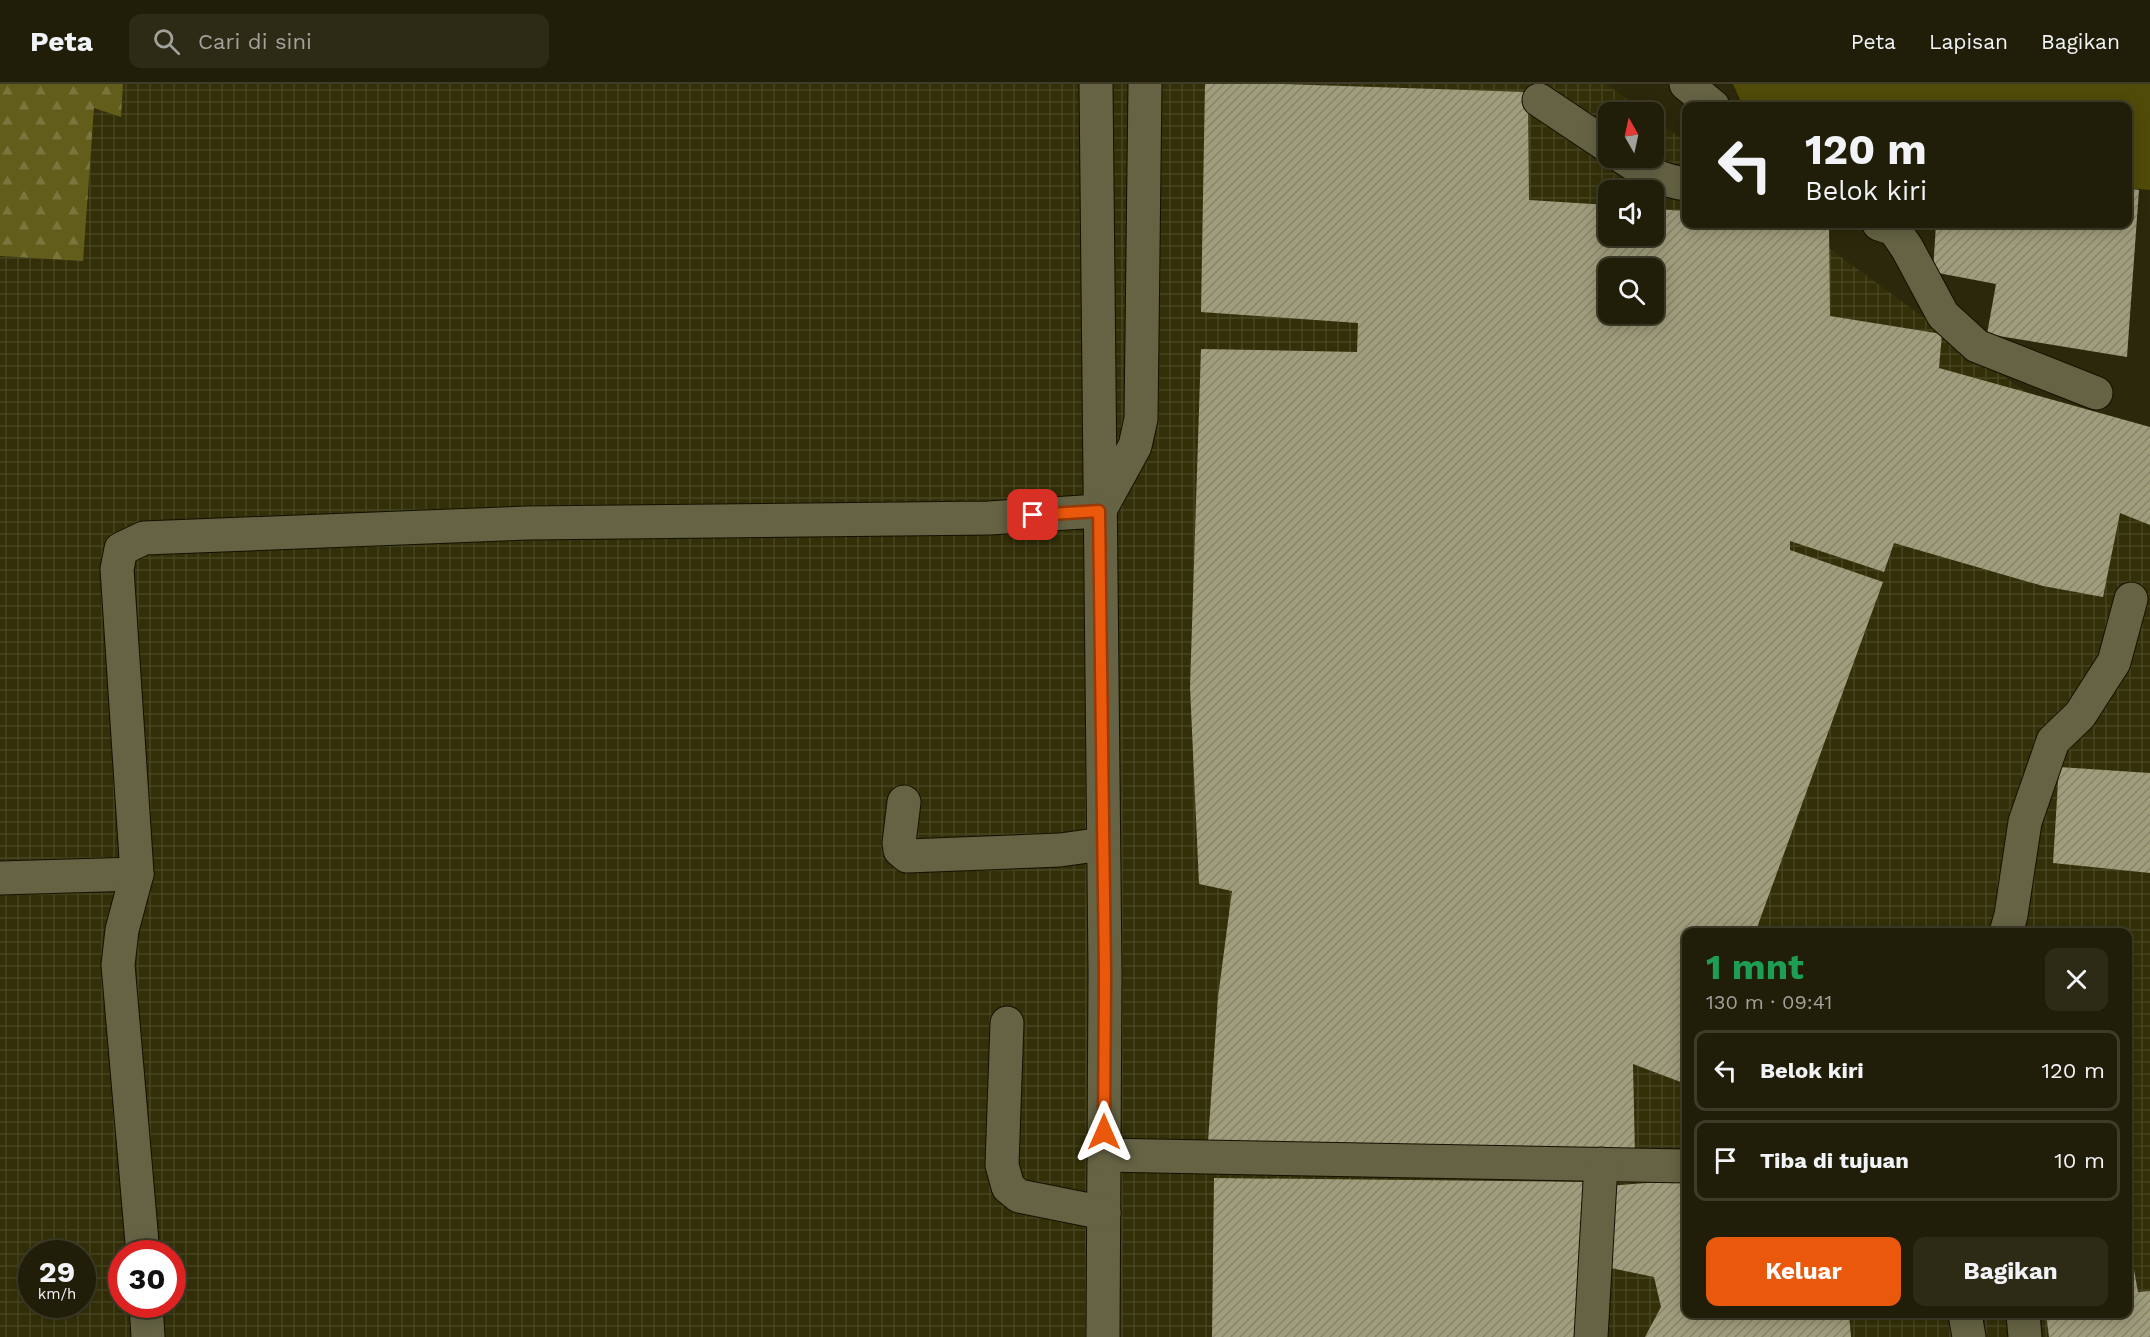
<!DOCTYPE html>
<html lang="id">
<meta charset="utf-8">
<style>
:root{--surface:#201e08;--page:#2d2b16;--text:#f1f3f6;--muted:#a2a29c;--line:#3d3c29;--accent:#ea580c}
body{margin:0;font-family:"Work Sans",sans-serif;background:var(--page);color:var(--text);height:100vh;display:flex;flex-direction:column;font-size:22px;white-space:nowrap}
*{box-sizing:border-box;margin:0}
p{font-size:20px;color:var(--muted)}
.icon{flex:none;width:33px;height:33px;fill:none;stroke:currentColor;stroke-width:2;stroke-linecap:round;stroke-linejoin:round}
.map{position:relative;flex:1;overflow:hidden}
.details{position:absolute;left:1682px;top:844px;width:450px;height:390px;display:flex;flex-direction:column;background:var(--surface);border-radius:12px;box-shadow:0 3px 15px #0003,0 0 0 2px var(--line)}
.details>*{flex:none}
.hud{position:absolute;left:1682px;top:18px;width:450px;height:126px;border-radius:12px;box-shadow:0 3px 15px #0003,0 0 0 2px var(--line);background:#201e08;color:var(--text);overflow:hidden}
.needle{width:39px;rotate:351deg}
.tools{position:absolute;left:1598px;top:18px;display:grid;gap:12px}
.tools a{display:grid;place-items:center;width:66px;height:66px;border-radius:12px;background:var(--surface);box-shadow:0 3px 15px #0003,0 0 0 2px var(--line);font-size:30px}
.speed{position:absolute;left:18px;top:1156px;display:flex;gap:12px;font-size:30px;font-weight:700;text-align:center}
.speed>*{display:grid;place-content:center;width:78px;height:78px;border-radius:50%;background:var(--surface);box-shadow:0 3px 15px #0003,0 0 0 2px var(--line);line-height:1}
.speed small{font-size:15px;font-weight:400}
.speed .limit{border:9px solid #d22;background:#fff;color:#111}
.pin{position:absolute;display:grid;place-items:center;width:51px;height:51px;color:#fff;margin:-26px;border-radius:12px;box-shadow:0 3px 9px #0006}
.me{position:absolute;width:66px;margin:-33px;rotate:0deg;stroke-linejoin:round;filter:drop-shadow(0 0 4px #0008)}
.turn{display:flex;align-items:center;gap:21px;height:126px;padding:0 24px;font-size:27px}
.turn .icon{width:78px;height:78px;stroke-width:2.5}
.turn b{display:block;font-size:42px;line-height:51px}
.round{display:grid;place-items:center;flex:none;width:63px;height:63px;border-radius:12px;background:var(--page)}
.overview{display:flex;align-items:center;justify-content:space-between;height:102px;padding:0 24px}
h1{font-size:36px;font-weight:700;line-height:45px;color:#1e9e55}
.cta{display:flex;gap:12px;margin-top:auto;padding:12px 24px}
.cta a{flex:1;height:69px;border-radius:12px;background:var(--accent);color:#fff;font-size:24px;font-weight:700;line-height:69px;text-align:center}
.cta a+a{background:var(--page);color:var(--text)}
ul{padding:0;list-style:none}
li{display:flex;align-items:center;gap:18px;height:81px;margin:0 12px 9px;padding:0 12px;border:3px solid var(--line);border-radius:12px}
li div{flex:1}
li b{display:block;font-size:22px}
li em{font-style:normal}
header{display:flex;align-items:center;gap:36px;box-sizing:border-box;height:84px;padding:0 30px;background:var(--surface);border-bottom:2px solid var(--line)}
header strong{font-size:28px}
nav{display:flex;gap:33px;margin-inline-start:auto;font-size:21px}
.search{width:420px;height:54px;background:var(--page);display:flex;align-items:center;gap:15px;box-sizing:border-box;padding:0 21px;border-radius:12px;color:var(--muted);font-size:22px}
.map>svg:first-child{display:block}
.industrial{fill:url(#industrial-grid);fill-rule:evenodd}
.green{fill:#504b09}
.forest{fill:url(#forest-firs)}
.building{fill:url(#building-hatch);fill-rule:evenodd}
.lines{fill:none;stroke-linecap:round;stroke-linejoin:round}
.minor-casing{stroke:#131100;stroke-width:35}
.minor{stroke:#656344;stroke-width:33}
.route-casing{stroke:#983908;stroke-width:15}
.route{stroke:#ea580c;stroke-width:10}
</style>
<header>
<strong>Peta</strong>
<div class="search"><svg class="icon" aria-label="search" viewBox="0 0 24 24"><circle cx="10" cy="10" r="6"/><path d="M15 15l6 6"/></svg>Cari di sini</div>
<nav><a>Peta</a><a>Lapisan</a><a>Bagikan</a></nav>
</header>
<div class="map">
<svg width="2150" height="1253" viewBox="0 0 2150 1253">
<defs>
<pattern id="industrial-grid" width="8" height="8" patternUnits="userSpaceOnUse" patternTransform="scale(1.5)"><rect width="8" height="8" fill="#333009"/><path d="M0 4h8M4 0v8" fill="none" stroke="#474421"/></pattern>
<pattern id="forest-firs" width="22" height="20" patternUnits="userSpaceOnUse" patternTransform="scale(1.5)"><rect width="22" height="20" fill="#625d1b"/><path d="M5 1l3.5 6h-7zM16 11l3.5 6h-7z" fill="#79753c"/></pattern>
<pattern id="building-hatch" width="6" height="6" patternUnits="userSpaceOnUse" patternTransform="scale(1.5)"><rect width="6" height="6" fill="#9f9d7c"/><path d="M-1 1l2-2M0 6l6-6M5 7l2-2" fill="none" stroke="#85846b"/></pattern>
</defs>
<rect width="100%" height="100%" fill="#2b280b"/>
<path class="industrial" d="M0,0H1606L1645,28H1608V74H1653V34L1686,58V140H1796L2150,399V1253H0ZM1608,106H1653V152H1608ZM1608,184H1653V230H1608ZM1686,849H2127V1230H1686ZM32,1170H82V1221H32ZM122,1170H172V1221H122Z"/>
<polygon class="green" points="1733,0 2150,0 2150,106 2127,104 2127,22 1743,22"/>
<polygon class="forest" points="0,0 123,0 121,33 94,24 83,177 0,172"/>
<g class="building">
<path d="M1205,0H1282L1528,8L1529,116L1608,121V152H1653V125L1686,127V140H1829L1830,232L1942,250L1939,284L2150,343V441L2120,429L2103,513L2043,502L1894,459L1884,488L1790,457V466L1883,498L1755,849H1686V1000L1633,980L1635,1072L1208,1058L1218,913L1232,807L1199,800L1190,603L1201,265L1357,268L1358,239L1201,228ZM1608,184H1653V230H1608Z"/>
<polygon points="2127,104 2139,106 2127,273 1987,250 1996,200 1933,188 1936,140 2127,140"/>
<polygon points="2059,683 2150,689 2150,789 2053,779"/>
<polygon points="1214,1094 1585,1098 1582,1253 1212,1253"/>
<polygon points="1686,1096 1686,1230 1849,1230 1851,1253 1645,1253 1661,1223 1654,1193 1606,1183 1607,1102"/>
<polygon points="2128,1152 2138,1208 2150,1207 2150,1253 2049,1253 2046,1230 2127,1230"/>
</g>
<g class="lines">
<g class="minor-casing">
<g id="minor">
<polyline points="1096,0 1105,889 1103,1253"/>
<polyline points="1686,0 1713,22"/>
<polyline points="1539,16 1608,62"/>
<path d="M1624,74C1644,87 1662,97 1686,100"/>
<polyline points="1879,140 1894,145 1907,164 1943,231 1977,262 2096,309"/>
<polyline points="1100,426 1135,362 1141,335 1145,0"/>
<polyline points="904,718 899,759 900,766 907,772 1060,766 1103,760"/>
<polyline points="0,794 137,790"/>
<polyline points="2006,849 2011,831 2025,738 2053,657 2080,631 2114,578 2131,515"/>
<polyline points="1007,939 1002,1081 1008,1103 1019,1112 1104,1129"/>
<polyline points="1104,1071 1686,1082"/>
<polyline points="143,1170 118,881 122,846 137,790 117,485 121,465 144,454 527,439 989,434 1099,427"/>
<polyline points="146,1221 148,1253"/>
<polyline points="1965,1230 1969,1253"/>
<polyline points="2023,1230 2025,1253"/>
<polyline points="1591,1253 1601,1080"/>
</g>
</g>
<use href="#minor" class="minor"/>
</g>
<g class="lines">
<g class="route-casing">
<polyline id="route" points="1033,431 1099,427 1105,889 1104,1048"/>
</g>
<use href="#route" class="route"/>
</g>
</svg>
<div class="tools">
<a><svg class="needle" viewBox="-14 -14 28 28"><path d="M0-13l5 13h-10z" fill="#e53935"/><path d="M0 13l5-13h-10z" fill="#a2a29c"/></svg></a>
<a><svg class="icon" aria-label="sound" viewBox="0 0 24 24"><path d="M4 9h4l5-4v14l-5-4H4zM17 9q2 3 0 6"/></svg></a>
<a><svg class="icon" aria-label="search" viewBox="0 0 24 24"><circle cx="10" cy="10" r="6"/><path d="M15 15l6 6"/></svg></a>
</div>
<div class="speed"><div>29<small>km/h</small></div><div class="limit">30</div></div>
<div class="pin" style="left:1033px;top:431px;background:#d93025"><svg class="icon" aria-label="arrive" viewBox="0 0 24 24"><path d="M6 21V4h12l-3 4 3 4H6"/></svg></div>
<svg class="me" style="left:1104px;top:1048px" viewBox="-20 -20 40 40"><path d="M0-17L14 15 0 8-14 15z" fill="#ea580c" stroke="#fff" stroke-width="4"/></svg>
<div class="hud">
<div class="turn"><svg class="icon" aria-label="left" viewBox="0 0 24 24"><path d="M17 20v-9H6M10 6l-5 5 5 5"/></svg><div><b>120 m</b>Belok kiri</div></div>
</div>
<section class="details">
<div class="overview"><div><h1>1 mnt</h1><p>130 m · 09:41</p></div><a class="round"><svg class="icon" aria-label="close" viewBox="0 0 24 24"><path d="M6 6l12 12M18 6L6 18"/></svg></a></div>
<ul>
<li><svg class="icon" aria-label="left" viewBox="0 0 24 24"><path d="M17 20v-9H6M10 6l-5 5 5 5"/></svg><div><b>Belok kiri</b></div><em>120 m</em></li>
<li><svg class="icon" aria-label="arrive" viewBox="0 0 24 24"><path d="M6 21V4h12l-3 4 3 4H6"/></svg><div><b>Tiba di tujuan</b></div><em>10 m</em></li>
</ul>
<div class="cta"><a>Keluar</a><a>Bagikan</a></div>
</section>
</div>
